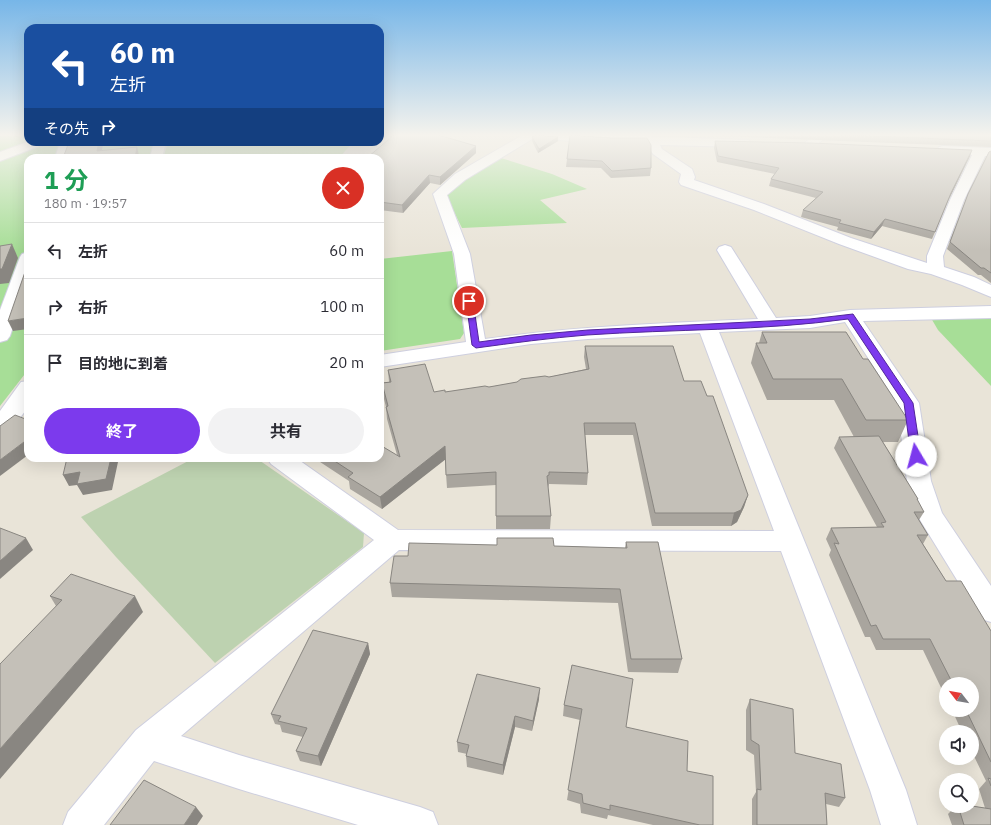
<!DOCTYPE html>
<html lang="ja">
<meta charset="utf-8">
<style>
:root{--surface:#fff;--page:#f2f2f3;--text:#2b2b33;--muted:#7c7c81;--line:#e1e1e2;--accent:#7c3aed}
body{margin:0;font-family:"IBM Plex Sans","Noto Sans JP",sans-serif;background:var(--page);color:var(--text);height:100vh;display:flex;flex-direction:column;font-size:15px;white-space:nowrap}
*{box-sizing:border-box;margin:0}
p{font-size:13px;color:var(--muted)}
.icon{flex:none;width:22px;height:22px;fill:none;stroke:currentColor;stroke-width:2;stroke-linecap:round;stroke-linejoin:round}
.map{position:relative;flex:1;overflow:hidden}
.panel{position:absolute;left:24px;top:154px;width:360px;height:308px;display:flex;flex-direction:column;background:var(--surface);border-radius:12px;box-shadow:0 4px 16px #0002}
.panel>*{flex:none}
.top-card{position:absolute;left:24px;top:24px;width:360px;height:122px;border-radius:12px;box-shadow:0 4px 16px #0002;background:#1a4fa0;color:#fff;overflow:hidden}
.needle{width:26px;rotate:301deg}
.fabs{position:absolute;left:939px;top:677px;display:grid;gap:8px}
.fabs a{display:grid;place-items:center;width:40px;height:40px;border-radius:50%;background:var(--surface);box-shadow:0 4px 16px #0002;font-size:20px}
.pin{position:absolute;display:grid;place-items:center;width:34px;height:34px;color:#fff;margin:-17px;border:2px solid #fff;border-radius:50%;box-shadow:0 1px 4px #0007}
.me{position:absolute;width:44px;margin:-22px;rotate:352deg;stroke-linejoin:round;filter:drop-shadow(0 0 3px #0008)}
.turn{display:flex;align-items:center;gap:14px;height:84px;padding:0 20px;font-size:18px}
.turn .icon{width:52px;height:52px;stroke-width:2.5}
.turn b{display:block;font-size:28px;line-height:34px}
.then{display:flex;align-items:center;height:38px;padding:0 20px;background:#0003;gap:8px;font-size:15px}
.round{display:grid;place-items:center;flex:none;width:42px;height:42px;border-radius:21px;background:var(--page)}
.head{display:flex;align-items:center;justify-content:space-between;height:68px;padding:0 20px}
h1{font-size:24px;font-weight:700;line-height:30px;color:#1e9e55}
.cta{display:flex;gap:8px;margin-top:auto;padding:8px 20px}
.cta a{flex:1;height:46px;border-radius:24px;background:var(--accent);color:#fff;font-size:16px;font-weight:700;line-height:46px;text-align:center}
.cta a+a{background:var(--page);color:var(--text)}
ul{padding:0;list-style:none}
li{display:flex;align-items:center;gap:12px;height:56px;padding:0 20px;border-top:1px solid var(--line)}
li div{flex:1}
li b{display:block;font-size:15px}
li em{font-style:normal}
.map>svg:first-child{display:block}
.green{fill:#a7de97}
.cemetery{fill:#bdd2b0}
.lines{fill:none;stroke-linecap:round;stroke-linejoin:round}
.minor-casing{stroke:#cecfdf;stroke-width:2}
.minor{fill:#fff;fill-rule:evenodd}
.wall{fill:#a9a59e}
.shaded-wall{fill:#898681}
.building{fill:#c4c0b8;stroke:#898681}
.route{fill:#7c3aed;stroke:#51269a}
</style>
<div class="map">
<svg width="991" height="825" viewBox="0 0 991 825">
<rect width="100%" height="100%" fill="#e9e4d8"/>
<g class="green">
<polygon points="0,134 28,134 28,142 154,142 150,158 28,158 28,370 0,406"/>
<polygon points="168,142 353,142 339,158 163,158"/>
<polygon points="501,158 552,174 587,189 540,200 567,223 462,228 445,194 465,176"/>
<polygon points="452,251 464,333 460,339 380,351 380,259"/>
<polygon points="991,317 991,386 938,330 931,318"/>
</g>
<polygon class="cemetery" points="194,458 256,458 364,533 363,547 215,663 116,557 81,517"/>
<g class="lines">
<g class="minor-casing">
<g id="minor">
<path d="M520,134H584L749,140L751,143L749,146L745,147L660,145L662,149L692,169L695,177L694,180L764,204L851,238L927,263V256L950,200L972,155L943,154L939,153L937,150L939,147L943,146L991,148V156H985L964,200L943,256L944,267L974,277L991,285V297L962,285L931,274L908,269L839,244L754,210L681,185L679,182L681,174L653,154L647,145L610,144L534,138L465,180L447,195L470,254L485,339C575,326 666,323 758,319L717,250L719,247L725,245L731,247L776,318L810,316L850,310L991,306V318L863,321L919,403L931,481L942,513L991,586V622L981,619L917,515L907,481L897,403L845,322L810,328L719,332L906,790L917,825H881L870,790L781,551L399,550L181,736L239,755L420,807L433,812L438,825H358L239,789L154,761L104,825H63L68,812L136,730L374,540L271,464L267,458H296L398,530L774,531L700,333L588,339L531,344L380,367V355L466,342L454,254L433,194L455,174L521,136Z"/>
<polygon points="816,134 831,134 813,147 805,147 803,144"/>
<polygon points="28,142 44,142 42,145 0,161 0,152"/>
<polygon points="60,142 72,142 67,158 55,158"/>
<polygon points="154,142 166,142 162,158 150,158"/>
<polygon points="28,252 28,281 10,336 7,340 0,342 0,310 20,257 22,254"/>
<path d="M28,381C28,387 30,397 28,404C25,416 12,426 0,429V411L21,382Z"/>
</g>
</g>
<use href="#minor" class="minor"/>
</g>
<g class="wall">
<polygon points="722,134 991,134 991,147 721,136"/>
<polygon points="570,135 651,168 650,176 611,178 601,168 566,167"/>
<polygon points="532,137 558,137 558,141 538,153 532,141"/>
<polygon points="715,141 970,156 949,199 932,239 882,226 871,239 837,230 838,227 801,217 803,210 816,198 769,186 771,179 775,174 717,162 714,148"/>
<polygon points="476,146 476,153 440,185 430,183 403,213 380,210 380,158 368,158 368,157"/>
<polygon points="991,151 991,283 981,275 978,275 947,249 968,194"/>
<polygon points="762,332 863,359 908,420 898,442 883,442 918,499 917,501 924,512 919,520 928,535 923,544 946,581 991,631 991,825 952,825 948,814 956,806 972,806 985,808 979,789 986,781 972,752 972,732 962,732 952,710 972,710 972,684 946,684 946,698 923,650 876,650 870,637 865,637 829,555 831,550 826,539 831,528 877,527 834,448 839,437 854,437 834,400 767,400 751,363 756,343 759,343"/>
<polygon points="585,346 684,381 707,396 748,495 744,507 737,522 731,526 652,526 633,435 585,435 588,473 587,485 549,484 548,488 551,516 550,529 496,529 496,485 447,488 445,459 382,509 350,489 349,481 314,458 380,458 397,455 387,419 386,407 383,395 382,383 389,382 388,370 434,392 445,392 489,387 549,377 586,369 584,357"/>
<polygon points="626,542 682,659 678,673 628,672 618,603 392,597 390,583 408,556 554,546 625,548"/>
<polygon points="50,596 143,612 56,606"/>
<polygon points="368,643 370,654 321,766 300,761 296,751 303,737 282,732 280,725 275,724 271,714"/>
<polygon points="572,665 626,727 687,771 713,825 653,825 608,815 607,819 581,813 580,804 567,800 580,720 563,716 564,705"/>
<polygon points="539,699 532,731 515,727 503,775 467,767 466,756 467,754 458,752 457,742"/>
<polygon points="750,699 795,753 845,798 839,807 826,804 827,825 752,825 752,799 756,792 754,755 746,750 746,710"/>
</g>
<g class="shaded-wall">
<polygon points="558,137 558,141 538,153 539,149"/>
<polygon points="99,142 103,142 103,145 100,158 97,151"/>
<polygon points="476,146 476,153 440,185 440,177"/>
<polygon points="137,147 139,155 139,158 135,158"/>
<polygon points="972,150 970,156 949,199 951,193"/>
<polygon points="429,175 430,183 403,213 402,205"/>
<polygon points="885,219 882,226 871,239 874,232"/>
<polygon points="12,244 18,258 9,283 0,284 0,269"/>
<polygon points="28,318 28,329 13,331 8,321"/>
<polygon points="28,439 28,455 0,476 0,460"/>
<polygon points="445,446 446,459 382,509 380,497"/>
<polygon points="111,458 145,458 118,462 112,490 83,495 77,485 69,486 63,475"/>
<polygon points="748,495 744,507 737,522 731,526 734,513"/>
<polygon points="26,538 33,550 0,579 0,561"/>
<polygon points="135,596 143,612 0,779 0,749"/>
<polygon points="368,643 370,654 321,766 318,756"/>
<polygon points="540,688 539,699 532,731 533,721"/>
<polygon points="515,716 515,727 503,775 503,765"/>
<polygon points="196,807 203,816 197,825 184,825"/>
</g>
<g class="building">
<polygon points="395,134 435,134 476,146 440,177 429,175 402,205 380,202 380,158 368,157"/>
<polygon points="825,134 991,134 991,141"/>
<polygon points="535,135 558,137 539,149 532,137"/>
<polygon points="570,135 611,138 647,138 651,145 651,168 612,171 602,161 567,159"/>
<polygon points="715,141 811,143 972,150 951,193 935,232 885,219 874,232 839,223 841,220 803,210 823,192 771,179 779,168 718,156"/>
<polygon points="69,142 99,142 97,151 137,147 135,158 63,158"/>
<polygon points="991,151 991,273 984,268 981,268 950,242 968,194 989,152"/>
<polygon points="12,244 2,269 0,269 0,246"/>
<polygon points="25,247 28,247 28,318 8,321 25,272"/>
<polygon points="762,332 846,332 863,359 868,359 908,420 866,420 842,379 773,379 756,343 767,343"/>
<polygon points="585,346 673,346 684,381 701,381 707,396 713,396 748,495 741,510 734,513 655,513 635,423 584,423 588,473 549,472 549,475 547,476 551,516 496,516 496,472 446,475 445,446 380,497 348,477 353,473 330,458 380,458 380,445 400,457 386,407 388,406 382,383 391,382 388,370 425,364 434,392 445,390 445,392 485,386 489,387 517,382 521,379 545,376 549,377 589,369"/>
<polygon points="15,415 28,420 28,439 0,460 0,426"/>
<polygon points="879,436 918,499 917,499 924,512 914,512 928,535 917,535 946,581 961,581 991,631 991,762 966,710 972,710 972,684 953,684 930,639 883,639 876,625 871,626 834,543 839,544 831,528 884,527 881,523 886,522 839,437"/>
<polygon points="67,458 111,458 106,479 77,484 80,472 63,475"/>
<polygon points="0,528 26,538 0,561"/>
<polygon points="497,538 553,538 554,546 627,548 626,542 658,542 682,659 631,659 620,589 390,583 394,556 408,556 409,543 497,545"/>
<polygon points="71,574 135,596 0,749 0,664 62,600 50,596"/>
<polygon points="313,630 368,643 318,756 296,751 307,728 278,721 281,716 271,714"/>
<polygon points="572,665 633,679 626,727 688,741 687,771 713,776 713,825 700,825 610,805 610,810 583,803 582,794 568,790 582,709 564,705"/>
<polygon points="477,674 540,688 533,721 515,716 503,765 466,756 469,745 457,742"/>
<polygon points="750,699 793,709 795,753 841,764 845,798 825,793 827,825 757,825 757,789 761,790 759,745 751,740"/>
<polygon points="988,778 991,779 991,786"/>
<polygon points="144,780 196,807 184,825 110,825"/>
<polygon points="958,806 972,806 991,809 991,825 964,825"/>
</g>
<linearGradient id="sky" x2="0" y2="1"><stop stop-color="#77b6e8"/><stop offset="0.54" stop-color="#f5f3ed"/><stop offset="1" stop-color="#f5f3ed" stop-opacity="0"/></linearGradient>
<rect width="991" height="250" fill="url(#sky)"/>
<path class="route" d="M467,299H472L473,301L479,342L531,335L588,330L810,319L853,314L913,403L921,456L916,460L911,456L904,403L848,319C762,331 674,329 587,335C550,338 513,343 476,348L472,345L466,301Z"/>
</svg>
<div class="fabs">
<a><svg class="needle" viewBox="-14 -14 28 28"><path d="M0-13l5 13h-10z" fill="#e53935"/><path d="M0 13l5-13h-10z" fill="#7c7c81"/></svg></a>
<a><svg class="icon" aria-label="sound" viewBox="0 0 24 24"><path d="M4 9h4l5-4v14l-5-4H4zM17 9q2 3 0 6"/></svg></a>
<a><svg class="icon" aria-label="search" viewBox="0 0 24 24"><circle cx="10" cy="10" r="6"/><path d="M15 15l6 6"/></svg></a>
</div>
<div class="pin" style="left:469px;top:301px;background:#d93025"><svg class="icon" aria-label="arrive" viewBox="0 0 24 24"><path d="M6 21V4h12l-3 4 3 4H6"/></svg></div>
<svg class="me" style="left:916px;top:456px" viewBox="-20 -20 40 40"><circle r="19" fill="#fff"/><path d="M0-13L10 11 0 6-10 11z" fill="#7c3aed"/></svg>
<div class="top-card">
<div class="turn"><svg class="icon" aria-label="left" viewBox="0 0 24 24"><path d="M17 20v-9H6M10 6l-5 5 5 5"/></svg><div><b>60 m</b>左折</div></div>
<div class="then">その先<svg class="icon" aria-label="right" viewBox="0 0 24 24"><path d="M7 20v-9h11M14 6l5 5-5 5"/></svg></div>
</div>
<section class="panel">
<div class="head"><div><h1>1 分</h1><p>180 m · 19:57</p></div><a class="round" style="background:#d93025;color:#fff"><svg class="icon" aria-label="close" viewBox="0 0 24 24"><path d="M6 6l12 12M18 6L6 18"/></svg></a></div>
<ul>
<li><svg class="icon" aria-label="left" viewBox="0 0 24 24"><path d="M17 20v-9H6M10 6l-5 5 5 5"/></svg><div><b>左折</b></div><em>60 m</em></li>
<li><svg class="icon" aria-label="right" viewBox="0 0 24 24"><path d="M7 20v-9h11M14 6l5 5-5 5"/></svg><div><b>右折</b></div><em>100 m</em></li>
<li><svg class="icon" aria-label="arrive" viewBox="0 0 24 24"><path d="M6 21V4h12l-3 4 3 4H6"/></svg><div><b>目的地に到着</b></div><em>20 m</em></li>
</ul>
<div class="cta"><a>終了</a><a>共有</a></div>
</section>
</div>
